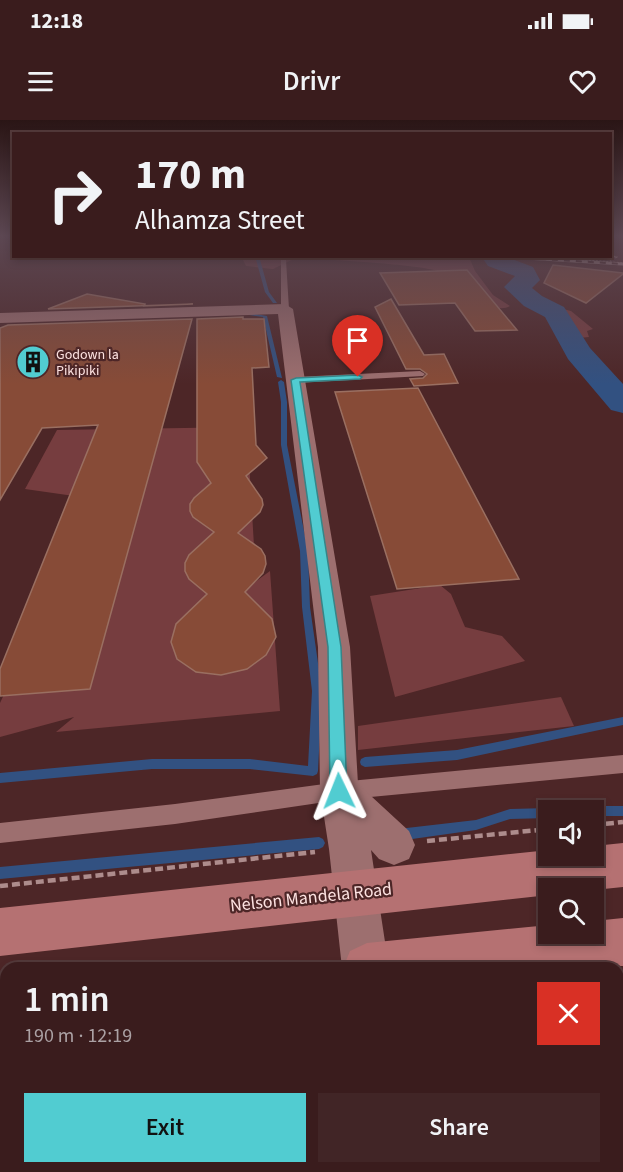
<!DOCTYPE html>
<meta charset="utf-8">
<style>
:root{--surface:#3a1c1d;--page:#412526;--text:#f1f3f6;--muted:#aba1a4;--line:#543a3b;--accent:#51ccd1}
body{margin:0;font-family:"Source Sans 3",sans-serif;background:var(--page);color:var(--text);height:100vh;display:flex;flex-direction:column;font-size:22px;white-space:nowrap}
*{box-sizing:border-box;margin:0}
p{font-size:20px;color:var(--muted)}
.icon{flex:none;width:33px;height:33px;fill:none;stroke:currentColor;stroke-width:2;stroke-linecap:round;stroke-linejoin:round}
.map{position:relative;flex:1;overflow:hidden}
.panel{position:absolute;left:0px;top:842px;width:624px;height:212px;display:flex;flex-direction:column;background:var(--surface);border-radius:18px 18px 0 0;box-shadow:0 3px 9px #0003,0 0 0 2px var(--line)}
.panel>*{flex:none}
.top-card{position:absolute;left:12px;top:12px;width:600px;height:126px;border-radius:0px;box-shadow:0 3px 9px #0003,0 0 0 2px var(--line);background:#3a1c1d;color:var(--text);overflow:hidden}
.controls{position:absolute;left:538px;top:680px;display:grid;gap:12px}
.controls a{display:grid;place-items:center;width:66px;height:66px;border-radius:0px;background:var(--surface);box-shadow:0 3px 9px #0003,0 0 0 2px var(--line);font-size:30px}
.pin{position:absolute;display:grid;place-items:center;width:51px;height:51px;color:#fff;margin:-62px -26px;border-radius:50% 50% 50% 0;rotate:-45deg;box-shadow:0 0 6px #0007}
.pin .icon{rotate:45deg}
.me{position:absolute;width:66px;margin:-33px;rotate:358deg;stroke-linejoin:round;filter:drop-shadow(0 0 4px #0008)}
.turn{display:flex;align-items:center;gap:21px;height:126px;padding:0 24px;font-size:27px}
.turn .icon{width:78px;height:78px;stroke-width:2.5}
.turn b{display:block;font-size:42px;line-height:51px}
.round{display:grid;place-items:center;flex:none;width:63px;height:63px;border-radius:0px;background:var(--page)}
.overview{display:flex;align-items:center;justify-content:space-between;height:102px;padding:0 24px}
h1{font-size:36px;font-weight:600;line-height:45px}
.action{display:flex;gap:12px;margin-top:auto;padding:12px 24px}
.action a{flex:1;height:69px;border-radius:0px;background:var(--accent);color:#111;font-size:24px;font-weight:600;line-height:69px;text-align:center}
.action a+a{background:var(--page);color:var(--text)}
.status{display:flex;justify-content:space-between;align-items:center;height:42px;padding:0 30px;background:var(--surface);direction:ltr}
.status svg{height:16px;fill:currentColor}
header{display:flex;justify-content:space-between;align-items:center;height:78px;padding:0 24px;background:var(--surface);font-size:27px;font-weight:600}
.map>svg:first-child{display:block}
.green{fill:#763d3f}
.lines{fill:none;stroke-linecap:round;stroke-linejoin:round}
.stream{fill:#325181;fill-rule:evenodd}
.river{fill:#325181;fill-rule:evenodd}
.building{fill:#874b37;stroke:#9a6f61;stroke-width:1.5}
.path-far2{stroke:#ad8c8c;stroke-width:1.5;stroke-dasharray:2 1.5;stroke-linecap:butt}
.path-far1{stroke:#ad8c8c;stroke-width:4.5;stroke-dasharray:8 4;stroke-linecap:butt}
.path{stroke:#ad8c8c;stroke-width:6;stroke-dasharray:10 4.5;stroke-linecap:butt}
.lane{fill:#9d6f6f;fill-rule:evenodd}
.street{fill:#9d6f6f;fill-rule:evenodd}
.primary{fill:#b57172;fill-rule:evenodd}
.rail-casing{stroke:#c7a9a8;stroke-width:3}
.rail{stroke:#4d2627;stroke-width:2;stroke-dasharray:6;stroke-linecap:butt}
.route{fill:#51ccd1;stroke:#358588;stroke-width:1.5}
.labels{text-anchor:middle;stroke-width:4.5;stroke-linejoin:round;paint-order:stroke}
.far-poi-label{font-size:14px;fill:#fde2e1;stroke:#4d2627;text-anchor:start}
.near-street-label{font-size:18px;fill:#fde2e1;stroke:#4d2627}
</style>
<div class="status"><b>12:18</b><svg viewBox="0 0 49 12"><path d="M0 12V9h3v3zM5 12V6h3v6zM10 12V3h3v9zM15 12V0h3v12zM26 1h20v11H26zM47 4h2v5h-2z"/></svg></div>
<header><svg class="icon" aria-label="menu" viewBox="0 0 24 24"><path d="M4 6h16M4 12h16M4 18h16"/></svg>Drivr<svg class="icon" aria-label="heart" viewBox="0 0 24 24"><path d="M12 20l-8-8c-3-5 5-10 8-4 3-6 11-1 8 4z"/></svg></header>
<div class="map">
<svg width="623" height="1052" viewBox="0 0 623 1052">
<rect width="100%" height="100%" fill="#4d2627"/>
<g class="green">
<path d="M341,136L469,137L475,151L493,175L510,186C491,197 462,163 446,154C431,145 357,142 335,140Z"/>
<polygon points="207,137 298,137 273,149 246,146 242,138"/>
<polygon points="559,188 571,191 593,209 587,211 589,217 579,218"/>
<polygon points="247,307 256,460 216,491 270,451 280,591 56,612 74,597 0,617 0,583 95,379 25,369 57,310"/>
<polygon points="440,465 451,474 465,507 502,516 525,541 395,577 370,476"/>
<polygon points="561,577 574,606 358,630 358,606"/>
</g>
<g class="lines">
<g class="stream">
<polygon points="255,136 259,136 269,172 277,183 273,183 265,172"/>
<polygon points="245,192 267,196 282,258 277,257 263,197 243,194"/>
<polygon points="281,260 284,262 287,282 287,325 308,431 310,487 322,571 318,651 317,654 313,656 250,649 152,649 0,663 0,653 152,639 250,639 308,646 312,571 302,487 300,431 281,325 281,282 278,262"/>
<polygon points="623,597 623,605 457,640 365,647 361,645 360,642 361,639 365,637 457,630"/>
<polygon points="594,686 623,686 623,696 594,696 594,690 589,690 590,687"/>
<polygon points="549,688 553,690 549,690 549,698 510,699 476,710 398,721 394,719 392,715 394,711 398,709 476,700 510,689"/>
<polygon points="319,717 323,719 325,723 323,727 319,729 0,759 0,747"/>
<polygon points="623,861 623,875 618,876 618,862"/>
<polygon points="6,927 6,941 0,942 0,928"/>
</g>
<polygon class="river" points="481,136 504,136 533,147 540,160 532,168 542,176 564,187 590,228 623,264 623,293 611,290 568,239 545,197 524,186 504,167 515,156 488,146"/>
</g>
<g class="building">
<polygon points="553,145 623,153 623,154 586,183 544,163"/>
<polygon points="467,150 517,210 475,211 455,183 399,185 380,153"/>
<polygon points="87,174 145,184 144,186 193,184 48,189"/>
<polygon points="391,179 424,235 444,234 458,263 414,266 410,259 423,258 427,254 420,249 406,249 375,187"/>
<polygon points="243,197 243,199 264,199 269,247 252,248 256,325 267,338 246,356 262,379 263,385 260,392 238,413 261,429 265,436 266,444 263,453 245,472 272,499 276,517 266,535 247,549 221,555 196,552 177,539 171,522 176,504 207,474 189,459 185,451 185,443 189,435 214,412 193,397 190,391 190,384 194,378 211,363 197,342 197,199"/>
<polygon points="192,199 90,569 0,576 0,549 98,305 42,308 0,380 0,208 8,205"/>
<polygon points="418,268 519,459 397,469 335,272"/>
</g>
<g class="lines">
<g class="path-far2">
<polyline points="533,136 623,143"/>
<polyline points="610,136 617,137 610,140"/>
</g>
<g class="path-far1">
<polyline points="594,705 623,702"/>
<polyline points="427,721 549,709"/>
<polyline points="0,766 315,732"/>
</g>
<polyline class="path" points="618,936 623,935"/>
<g class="lane">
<polygon points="398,136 399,138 396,140 286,140 289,189 285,191 281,189 281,137"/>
<polygon points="420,251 425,254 423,256 295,263 290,260 295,257"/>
<polygon points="623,635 623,653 339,680 175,704 0,723 0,703 175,684 339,662"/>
<polygon points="6,961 6,989 0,990 0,962"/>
<rect x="364" y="1047" width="30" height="5"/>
</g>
<g class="street">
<polygon points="285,184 293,189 350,527 358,664 409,711 415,725 409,739 394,745 379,739 371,730 389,848 342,848 329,729 320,671 318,527 278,194 0,203 0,193"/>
<polygon points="99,1047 155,1047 154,1052 98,1052"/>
</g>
<g class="primary">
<polygon points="623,723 623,767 594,770 594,768 549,768 549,775 0,836 0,788 549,730 549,735 594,735 594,726"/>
<polygon points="623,798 623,846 343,848 350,831 367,823 549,805 549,813 594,813 594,801"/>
<polygon points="6,861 6,913 0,914 0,862"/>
</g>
<g class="rail-casing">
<polyline id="rail" points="492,136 623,144"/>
</g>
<use href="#rail" class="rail"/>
</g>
<linearGradient id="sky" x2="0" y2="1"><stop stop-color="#2a1515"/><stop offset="0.44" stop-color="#5c4752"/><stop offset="1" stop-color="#5c4752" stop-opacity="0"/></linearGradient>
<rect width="623" height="264" fill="url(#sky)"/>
<polygon class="route" points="358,255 362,257 360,259 300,262 341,527 347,671 344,676 339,679 333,676 330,671 328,527 291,260 296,258"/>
<defs>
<g id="building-disc" transform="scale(1.725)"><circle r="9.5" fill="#51ccd1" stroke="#4d2627"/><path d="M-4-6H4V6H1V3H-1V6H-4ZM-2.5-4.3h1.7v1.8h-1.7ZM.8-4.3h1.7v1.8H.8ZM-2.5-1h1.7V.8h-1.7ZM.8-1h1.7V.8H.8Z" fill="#111"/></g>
</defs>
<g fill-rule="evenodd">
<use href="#building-disc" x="33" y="242"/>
</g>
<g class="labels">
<g class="far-poi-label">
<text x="56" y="239">Godown la<tspan x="56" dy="16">Pikipiki</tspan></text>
</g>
<g class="near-street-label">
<text transform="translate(311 777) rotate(-6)" y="6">Nelson Mandela Road</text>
</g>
</g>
</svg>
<div class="controls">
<a><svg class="icon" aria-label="sound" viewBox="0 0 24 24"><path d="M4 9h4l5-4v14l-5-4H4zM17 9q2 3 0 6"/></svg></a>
<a><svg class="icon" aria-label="search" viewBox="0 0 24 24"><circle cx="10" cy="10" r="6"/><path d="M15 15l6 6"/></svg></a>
</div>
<div class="pin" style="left:358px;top:257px;background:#d93025"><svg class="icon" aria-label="arrive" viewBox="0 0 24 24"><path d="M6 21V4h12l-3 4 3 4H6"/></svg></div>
<svg class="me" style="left:339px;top:671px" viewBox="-20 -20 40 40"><path d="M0-17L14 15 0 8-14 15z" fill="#51ccd1" stroke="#fff" stroke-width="4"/></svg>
<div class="top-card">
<div class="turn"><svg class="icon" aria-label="right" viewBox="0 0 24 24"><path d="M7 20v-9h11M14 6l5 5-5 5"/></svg><div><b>170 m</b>Alhamza Street</div></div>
</div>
<section class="panel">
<div class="overview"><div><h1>1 min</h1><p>190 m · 12:19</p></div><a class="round" style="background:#d93025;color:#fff"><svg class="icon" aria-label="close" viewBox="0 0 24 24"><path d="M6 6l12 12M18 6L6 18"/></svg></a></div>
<div class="action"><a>Exit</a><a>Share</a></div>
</section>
</div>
